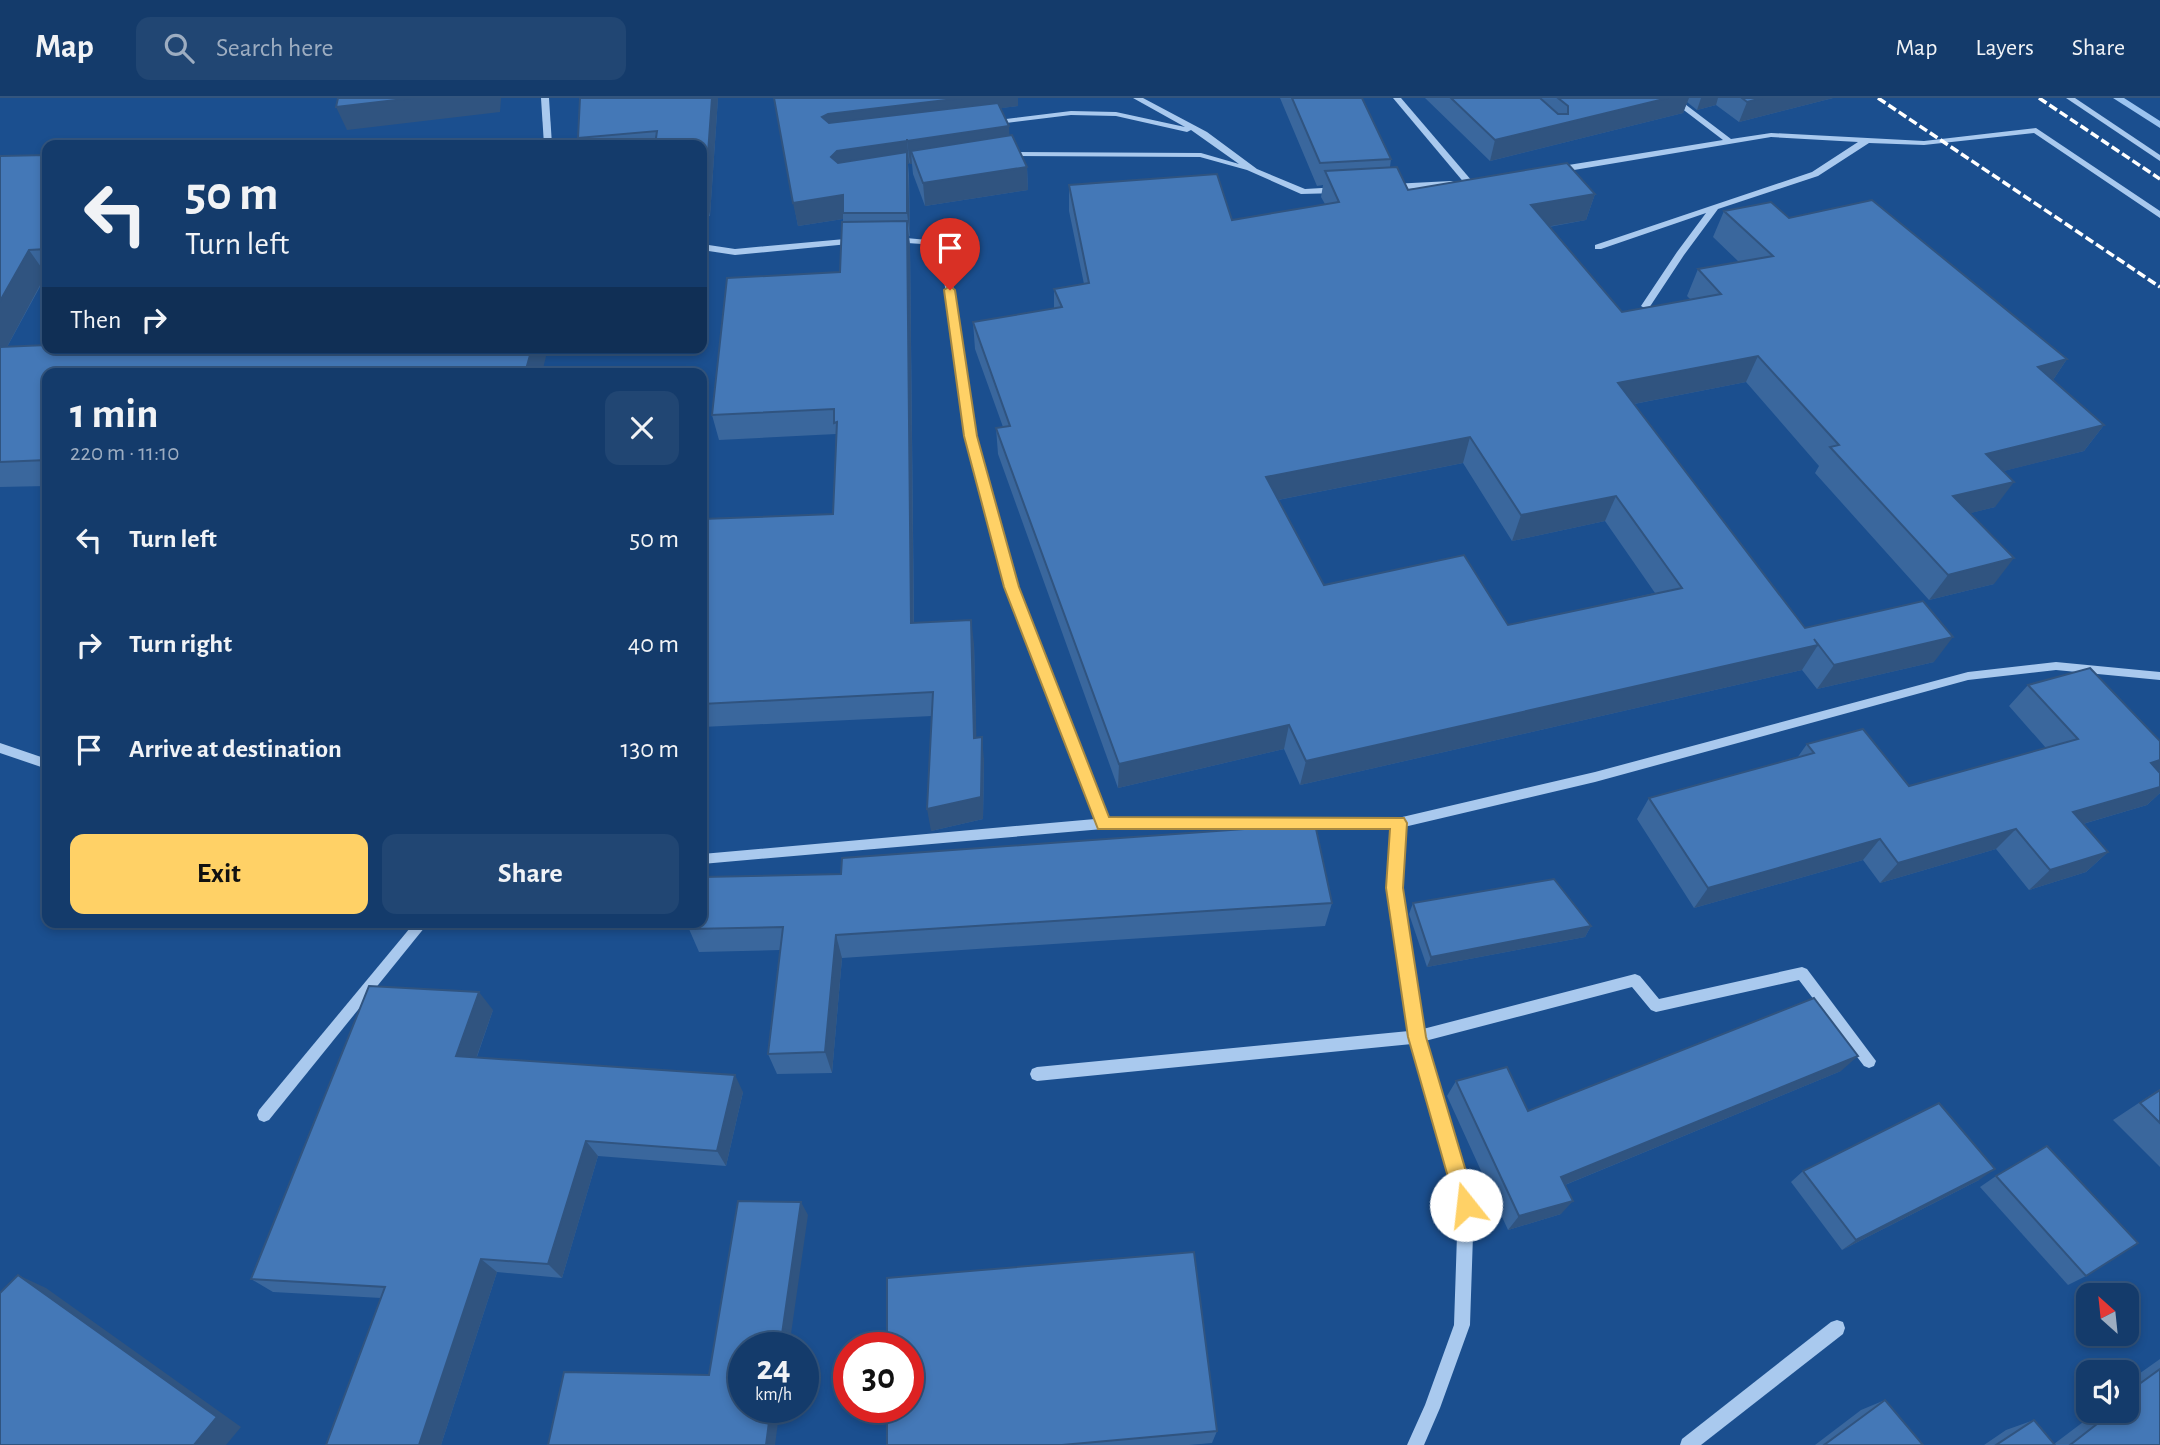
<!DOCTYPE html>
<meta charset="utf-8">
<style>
:root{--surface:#143b6b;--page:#214673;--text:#f1f3f6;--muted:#9dadc1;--line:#33557e;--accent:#ffd166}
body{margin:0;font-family:"Alegreya Sans",sans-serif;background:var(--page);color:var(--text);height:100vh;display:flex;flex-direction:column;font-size:26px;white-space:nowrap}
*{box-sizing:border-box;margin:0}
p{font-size:23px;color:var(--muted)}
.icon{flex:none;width:38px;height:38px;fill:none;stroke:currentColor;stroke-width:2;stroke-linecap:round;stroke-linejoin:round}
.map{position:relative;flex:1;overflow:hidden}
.drawer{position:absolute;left:42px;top:270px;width:665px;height:560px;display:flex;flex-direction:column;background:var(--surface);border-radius:14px;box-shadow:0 4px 10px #0003,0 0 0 2px var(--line)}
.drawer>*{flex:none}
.hud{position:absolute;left:42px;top:42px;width:665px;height:214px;border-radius:14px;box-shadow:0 4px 10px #0003,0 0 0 2px var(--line);background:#143b6b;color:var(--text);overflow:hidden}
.needle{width:46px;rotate:333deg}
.fabs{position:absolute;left:2076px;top:1185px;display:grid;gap:14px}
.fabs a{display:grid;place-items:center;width:63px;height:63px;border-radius:14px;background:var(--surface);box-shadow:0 4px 10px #0003,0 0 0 2px var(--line);font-size:35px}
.speed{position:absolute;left:728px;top:1234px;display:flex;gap:14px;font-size:35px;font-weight:700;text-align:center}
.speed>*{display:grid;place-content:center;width:91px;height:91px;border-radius:50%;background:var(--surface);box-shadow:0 4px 10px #0003,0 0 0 2px var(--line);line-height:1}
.speed small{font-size:18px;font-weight:400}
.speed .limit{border:10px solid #d22;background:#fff;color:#111}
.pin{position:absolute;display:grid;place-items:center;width:60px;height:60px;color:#fff;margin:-72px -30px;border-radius:50% 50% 50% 0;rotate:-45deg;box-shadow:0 0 7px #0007}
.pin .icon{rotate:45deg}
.me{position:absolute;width:77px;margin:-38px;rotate:344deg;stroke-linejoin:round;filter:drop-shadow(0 0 5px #0008)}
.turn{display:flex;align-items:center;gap:24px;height:147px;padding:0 28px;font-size:32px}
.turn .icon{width:91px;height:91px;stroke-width:2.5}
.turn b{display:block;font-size:49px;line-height:60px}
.then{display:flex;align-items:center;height:66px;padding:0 28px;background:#0003;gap:14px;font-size:26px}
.round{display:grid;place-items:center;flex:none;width:74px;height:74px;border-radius:14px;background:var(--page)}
.overview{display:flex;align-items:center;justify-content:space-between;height:119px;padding:0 28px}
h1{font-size:42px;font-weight:600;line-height:52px}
.cta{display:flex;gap:14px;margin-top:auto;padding:14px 28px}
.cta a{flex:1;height:80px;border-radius:14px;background:var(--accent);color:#111;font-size:28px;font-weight:600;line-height:80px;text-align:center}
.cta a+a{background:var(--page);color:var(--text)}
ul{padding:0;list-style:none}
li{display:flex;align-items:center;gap:21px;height:105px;padding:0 28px}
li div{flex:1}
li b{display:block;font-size:26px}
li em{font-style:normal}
header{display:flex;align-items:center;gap:42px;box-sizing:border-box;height:98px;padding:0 35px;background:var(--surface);border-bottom:2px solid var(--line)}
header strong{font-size:33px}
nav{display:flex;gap:38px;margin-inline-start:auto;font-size:24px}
.search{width:490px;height:63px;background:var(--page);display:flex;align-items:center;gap:18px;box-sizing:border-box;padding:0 24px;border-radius:14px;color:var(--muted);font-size:26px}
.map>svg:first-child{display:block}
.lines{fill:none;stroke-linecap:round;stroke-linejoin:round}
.stream{fill:#9cc4f0;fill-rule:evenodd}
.minor{fill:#a9c9ee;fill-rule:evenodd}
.rail{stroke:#fff;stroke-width:3.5;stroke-dasharray:9 3.5;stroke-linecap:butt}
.wall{fill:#3a679d;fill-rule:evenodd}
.shaded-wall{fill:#305480}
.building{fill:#4478b7;stroke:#305480;stroke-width:2;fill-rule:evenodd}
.route{fill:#ffd166;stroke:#a68842;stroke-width:2}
</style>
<header>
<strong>Map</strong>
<div class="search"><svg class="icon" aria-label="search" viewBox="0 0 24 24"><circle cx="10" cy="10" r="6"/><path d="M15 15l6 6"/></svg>Search here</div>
<nav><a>Map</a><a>Layers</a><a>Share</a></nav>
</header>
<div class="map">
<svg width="2160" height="1347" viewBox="0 0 2160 1347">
<rect width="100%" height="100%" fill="#1b4f8f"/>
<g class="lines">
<polygon class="stream" points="2113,0 2124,0 2160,23 2160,30"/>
<g class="minor">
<polygon points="541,0 549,0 552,47 544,47"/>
<polygon points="1133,0 1143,0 1207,34 1257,71 1305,91 1339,89 1343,92 1339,95 1301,96 1247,72 1200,59 1005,58 1001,56 1005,54 1201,55 1239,66 1191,32 1187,34 1116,18 1071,17 990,27 986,25 990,23 1071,13 1116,14 1185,29"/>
<polygon points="1393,0 1401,0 1472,83 1472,87 1466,87"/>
<polygon points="1668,0 1677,0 1731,41 1771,35 1924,43 2036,30 2160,113 2160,120 2034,35 1924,47 1869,45 1818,78 1718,111 1684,157 1649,210 1646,211 1641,208 1677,154 1706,115 1601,151 1595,151 1595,147 1812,74 1858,44 1771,39 1556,75 1552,72 1556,69 1723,42"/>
<polygon points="2066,0 2075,0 2160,57 2160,63"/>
<polygon points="1451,83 1454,84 1454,88 1392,92 1388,89 1392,86"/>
<polygon points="895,139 928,142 950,167 976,338 1018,489 1107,721 1398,720 1595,674 1968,574 2056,564 2160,574 2160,582 2056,572 1968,582 1595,684 1404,729 1402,790 1423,931 1635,876 1640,878 1659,901 1802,869 1807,871 1876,963 1874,968 1869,970 1864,968 1799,882 1656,914 1651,912 1632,889 1425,943 1474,1107 1470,1227 1440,1310 1424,1347 1407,1347 1425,1307 1454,1227 1458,1107 1412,946 1037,983 1032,981 1030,976 1032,971 1037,969 1409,933 1388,790 1391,730 1103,731 702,766 702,756 1095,721 1006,489 966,338 942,168 922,146 892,144 891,142"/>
<polygon points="856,140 860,143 859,145 735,157 702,152 702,146 735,151"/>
<polygon points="0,645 47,661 47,671 0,655"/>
<polygon points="415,824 429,824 269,1022 264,1024 259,1022 257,1017 259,1012"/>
<polygon points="1837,1222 1843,1224 1845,1230 1843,1236 1701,1347 1680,1347 1682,1341 1831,1224"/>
</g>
<g class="rail">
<polyline points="1878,0 2160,189"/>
<polyline points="2039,0 2160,81"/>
</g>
</g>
<g class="wall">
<polygon points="718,0 710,118 702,119 702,47 580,47 578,40"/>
<polygon points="774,0 1018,8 1001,10 1009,37 1027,69 1028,92 925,108 913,76 912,66 910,66 909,64 909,66 908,66 909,77 910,138 909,138 910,148 914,524 974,546 976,640 984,662 983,721 931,733 932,618 702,629 702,421 833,416 836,336 719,342 712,317 840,174 843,121 798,128"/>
<path d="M1280,0H1362L1391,61L1390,69L1408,92L1595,96L1586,122L1549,129L1622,214L1691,202L1687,198L1698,171L1739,164L1713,139L1724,113L1789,120L2067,261L2053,282L2104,327L2084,353L2003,373L1995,409L1970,415L1994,486L1929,502L1815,375L1819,368L1746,284L1634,306L1805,530L1934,564L1817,591L1802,572L1300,687L1284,651L1118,690L998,356L996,330L1003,329L975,251L973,224L1054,211V191L1084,186L1069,113V87L1232,122L1325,106L1321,99L1323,87L1317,88ZM1463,365L1512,443L1605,423L1655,495L1508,527L1324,487L1278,402Z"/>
<polygon points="1425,0 1833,0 1739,24 1716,7 1697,12 1687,4 1683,15 1490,63"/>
<polygon points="47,57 47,176 7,249 47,275 47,388 0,389 0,58"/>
<polygon points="2028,587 2160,643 2160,672 2159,674 2160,675 2160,695 2147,707 2083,726 2108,754 2086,774 2029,792 1996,751 1880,785 1863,762 1694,810 1637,721 1649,700 1797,660 1807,646 1909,688 2046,650 2009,608"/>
<polygon points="1332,805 1325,828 842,860 832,975 777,976 768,956 780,852 699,854 689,831"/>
<polygon points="1413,805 1591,828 1585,839 1427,869 1409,816"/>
<polygon points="493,912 477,959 743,994 726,1068 598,1058 562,1180 497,1174 441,1347 326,1347 381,1200 273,1194 251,1181"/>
<polygon points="1841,973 1565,1087 1561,1116 1508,1132 1447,998 1456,983 1528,1013"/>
<polygon points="2160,991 2160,1069 2113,1022"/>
<polygon points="1803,1073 1979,1082 1842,1152 1791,1084"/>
<polygon points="1996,1078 2086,1178 2068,1187 1980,1089"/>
<polygon points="2160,1261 2160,1347 1984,1347 2006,1332 2034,1322 2054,1346 2099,1312 2126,1312 2126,1285"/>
<polygon points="1885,1302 1923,1347 1815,1347 1861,1312"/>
<polygon points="1217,1333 1212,1345 1189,1347 887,1347"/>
</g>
<g class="shaded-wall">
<polygon points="413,0 501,0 500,14 347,32 336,9"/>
<polygon points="712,0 718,0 710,118 705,97"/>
<polygon points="963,0 1018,0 1018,8 995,11 832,38 822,19 828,16"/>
<polygon points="1668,0 1689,0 1683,15 1490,63 1495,42"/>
<polygon points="1701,0 1718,0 1716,7 1697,12"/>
<polygon points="1762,0 1833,0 1739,24 1747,4"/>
<polygon points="1009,28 1010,51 911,53 912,66 910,66 907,43"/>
<polygon points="907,41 909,64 909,66 908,66 910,138 907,115 841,76 831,59 837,53"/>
<polygon points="1027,69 1028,92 925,108 923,85"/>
<polygon points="1595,96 1586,122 1523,133 1531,107"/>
<polygon points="843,97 843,121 798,128 793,105"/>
<polygon points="907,123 910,148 914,549 911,525"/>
<polygon points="29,152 46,176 0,262 0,203"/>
<polygon points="532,250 548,250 542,275 525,275"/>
<polygon points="1758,258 1746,284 1608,311 1618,285"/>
<polygon points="2067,261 2049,288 2038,269"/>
<polygon points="2104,327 2084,353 1968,382 1986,356"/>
<polygon points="1470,339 1463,365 1263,405 1266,379"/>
<polygon points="2014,384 1995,409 1936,424 1953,398"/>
<polygon points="1616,398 1605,423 1512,443 1521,417"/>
<polygon points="2014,460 1994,486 1929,502 1948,477"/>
<polygon points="971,522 974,546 977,663 974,640"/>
<polygon points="1953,539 1934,564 1817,591 1834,567"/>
<polygon points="1818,547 1802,572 1300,687 1306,663"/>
<polygon points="1289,627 1284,651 1118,690 1119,666"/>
<polygon points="982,639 984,662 983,721 931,733 927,711"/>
<polygon points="2160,662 2160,672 2152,680 2151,665"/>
<polygon points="2160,689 2160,695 2147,707 2052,735 2073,714"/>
<polygon points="2016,731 1996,751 1880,785 1898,765"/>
<polygon points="1880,741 1863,762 1694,810 1708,790"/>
<polygon points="2108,754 2086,774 2029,792 2050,772"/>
<polygon points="1591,828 1585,839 1427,869 1431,859"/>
<polygon points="836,837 842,860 832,975 825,954"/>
<polygon points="479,894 493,912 471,975 456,958"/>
<polygon points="1858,958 1841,973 1550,1093 1561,1079"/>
<polygon points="735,977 743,994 726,1068 717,1053"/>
<polygon points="586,1043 598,1058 562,1180 548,1166"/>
<polygon points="1995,1071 1979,1082 1842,1152 1856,1142"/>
<polygon points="1573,1103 1561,1116 1508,1132 1519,1118"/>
<polygon points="801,1104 808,1117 789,1250 780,1250"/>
<polygon points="481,1161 497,1174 441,1347 419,1347"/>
<polygon points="18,1177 46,1190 241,1329 226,1347 194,1347"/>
<polygon points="771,1309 780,1309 775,1347 766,1347"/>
</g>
<g class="building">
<polygon points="338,0 413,0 336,9"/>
<polygon points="580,0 712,0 705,97 702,97 702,47 655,47 657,33 578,40"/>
<polygon points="774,0 963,0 828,16 822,19 829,25 998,5 1009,28 907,43 907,41 907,43 837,53 831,59 838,65 907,54 907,115 843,115 843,97 793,105"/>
<polygon points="1292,0 1362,0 1391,61 1320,65"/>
<polygon points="1451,0 1540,0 1558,16 1568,16 1568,8 1558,0 1668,0 1495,42"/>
<polygon points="1742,0 1762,0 1747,4"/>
<polygon points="1012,37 1027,69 923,85 911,53"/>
<polygon points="47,57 47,151 29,152 0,203 0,58"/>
<path d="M1567,65L1595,96L1531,107L1622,214L1721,196L1698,171L1773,158L1724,113L1771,104L1789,120L1872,102L2067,261L2038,269L2104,327L1986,356L2014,384L1953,398L2014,460L1948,477L1830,349L1839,347L1758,258L1618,285L1805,530L1923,503L1953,539L1834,567L1814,541L1818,547L1306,663L1289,627L1119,666L996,330L1010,328L973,224L1062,209L1054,191L1089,185L1069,87L1217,76L1232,122L1339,104L1325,73L1397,69L1408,92ZM1470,339L1521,417L1616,398L1682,490L1508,527L1464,457L1324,487L1266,379Z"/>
<polygon points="907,123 911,525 971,522 974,640 982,639 981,699 927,711 933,594 702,606 702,421 833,416 837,324 834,325 834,311 712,317 727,180 840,174 842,124"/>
<polygon points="47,247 47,250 214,250 213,252 254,250 532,250 525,275 47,275 47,362 0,364 0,249"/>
<polygon points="665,271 664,275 594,275"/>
<polygon points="2090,570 2160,643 2160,662 2151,665 2160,675 2160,689 2073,714 2108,754 2050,772 2016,731 1898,765 1880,741 1708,790 1649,700 1814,655 1807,646 1863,631 1909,688 2078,641 2028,587"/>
<polygon points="1315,726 1332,805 836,837 825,954 768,956 783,829 689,831 690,824 702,824 702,779 841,776 842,760"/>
<polygon points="1554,781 1591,828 1431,859 1413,805"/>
<polygon points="369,888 479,894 456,958 735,977 717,1053 586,1043 548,1166 481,1161 419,1347 326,1347 385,1189 251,1181"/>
<polygon points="1814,900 1858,958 1561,1079 1573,1103 1519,1118 1456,983 1507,969 1528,1013"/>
<polygon points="2160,992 2160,1025 2140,1005"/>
<polygon points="1939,1005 1995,1071 1856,1142 1803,1073"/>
<polygon points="2047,1048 2138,1145 2086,1178 1996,1078"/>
<polygon points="738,1103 801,1104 780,1250 744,1250 744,1309 771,1309 766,1347 548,1347 564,1274 709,1277"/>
<polygon points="1194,1154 1217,1333 1062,1347 887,1347 887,1309 908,1309 908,1250 887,1250 887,1180"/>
<polygon points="18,1177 217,1319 194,1347 0,1347 0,1195"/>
<polygon points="2160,1271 2160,1347 2070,1347 2115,1312 2126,1312 2126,1304 2136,1297 2131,1292"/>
<polygon points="1885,1302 1923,1347 1824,1347"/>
<polygon points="2034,1322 2055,1347 1996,1347"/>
</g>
<polygon class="route" points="950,188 955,192 977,338 1019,489 1109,719 1404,720 1407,725 1403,790 1426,939 1476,1107 1473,1113 1466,1116 1459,1113 1456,1107 1408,939 1386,790 1390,731 1098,731 1004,489 964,338 944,192"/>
</svg>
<div class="fabs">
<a><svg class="needle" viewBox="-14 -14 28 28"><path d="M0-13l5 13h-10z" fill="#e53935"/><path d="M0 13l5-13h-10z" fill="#9dadc1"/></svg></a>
<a><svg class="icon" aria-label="sound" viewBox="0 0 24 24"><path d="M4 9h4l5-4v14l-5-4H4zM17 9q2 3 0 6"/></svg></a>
</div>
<div class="speed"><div>24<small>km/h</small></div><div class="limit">30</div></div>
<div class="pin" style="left:950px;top:192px;background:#d93025"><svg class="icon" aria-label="arrive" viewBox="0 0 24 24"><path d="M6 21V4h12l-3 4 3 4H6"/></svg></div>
<svg class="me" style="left:1466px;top:1107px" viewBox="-20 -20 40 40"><circle r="19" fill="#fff"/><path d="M0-13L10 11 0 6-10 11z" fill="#ffd166"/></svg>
<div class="hud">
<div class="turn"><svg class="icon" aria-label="left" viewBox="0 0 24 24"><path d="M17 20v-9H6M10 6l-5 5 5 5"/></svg><div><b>50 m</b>Turn left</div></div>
<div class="then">Then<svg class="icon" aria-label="right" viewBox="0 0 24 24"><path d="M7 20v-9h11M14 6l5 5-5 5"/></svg></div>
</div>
<section class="drawer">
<div class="overview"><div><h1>1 min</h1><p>220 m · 11:10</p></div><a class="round"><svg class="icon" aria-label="close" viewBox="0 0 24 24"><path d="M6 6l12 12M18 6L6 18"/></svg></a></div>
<ul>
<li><svg class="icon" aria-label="left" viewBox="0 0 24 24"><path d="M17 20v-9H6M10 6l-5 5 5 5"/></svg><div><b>Turn left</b></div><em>50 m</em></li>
<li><svg class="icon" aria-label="right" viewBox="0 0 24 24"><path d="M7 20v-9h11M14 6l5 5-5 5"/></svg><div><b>Turn right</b></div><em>40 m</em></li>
<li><svg class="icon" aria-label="arrive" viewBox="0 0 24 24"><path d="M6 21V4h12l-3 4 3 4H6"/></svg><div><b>Arrive at destination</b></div><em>130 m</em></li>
</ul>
<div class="cta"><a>Exit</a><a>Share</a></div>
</section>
</div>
